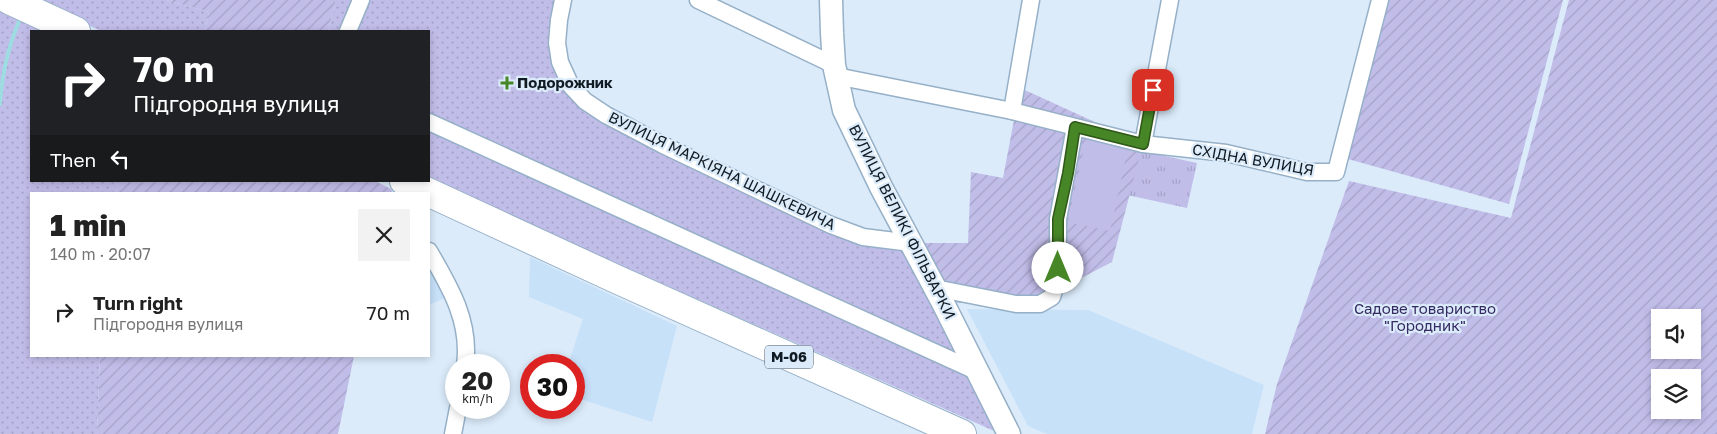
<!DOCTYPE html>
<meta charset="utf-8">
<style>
:root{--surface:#fff;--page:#f2f2f2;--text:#222;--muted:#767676}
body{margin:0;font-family:"Golos Text",sans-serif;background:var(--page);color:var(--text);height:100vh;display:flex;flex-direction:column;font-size:19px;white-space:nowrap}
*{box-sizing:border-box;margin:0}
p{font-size:16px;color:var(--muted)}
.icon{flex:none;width:28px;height:28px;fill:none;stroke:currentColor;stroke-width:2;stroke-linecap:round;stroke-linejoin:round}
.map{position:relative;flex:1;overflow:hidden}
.drawer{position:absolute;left:30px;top:192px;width:400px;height:165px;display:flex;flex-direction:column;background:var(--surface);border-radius:0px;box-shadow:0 2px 8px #0003}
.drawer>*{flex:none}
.banner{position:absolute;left:30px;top:30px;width:400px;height:152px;border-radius:0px;box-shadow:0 2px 8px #0003;background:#202124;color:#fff;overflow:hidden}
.buttons{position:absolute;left:1651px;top:309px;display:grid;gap:10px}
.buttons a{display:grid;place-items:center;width:50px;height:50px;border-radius:0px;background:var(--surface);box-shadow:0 2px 8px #0003;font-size:25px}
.speed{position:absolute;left:445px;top:354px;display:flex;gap:10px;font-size:25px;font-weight:700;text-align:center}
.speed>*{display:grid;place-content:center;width:65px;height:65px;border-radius:50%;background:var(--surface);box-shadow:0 2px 8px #0003;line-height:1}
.speed small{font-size:12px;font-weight:400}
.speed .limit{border:8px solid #d22;background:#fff;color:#111}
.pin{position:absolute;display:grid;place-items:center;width:42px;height:42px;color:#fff;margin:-21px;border-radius:10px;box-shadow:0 2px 8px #0006}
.me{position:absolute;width:55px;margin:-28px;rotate:0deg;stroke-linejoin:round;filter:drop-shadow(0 0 4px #0008)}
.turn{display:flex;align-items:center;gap:18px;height:105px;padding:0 20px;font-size:22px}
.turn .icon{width:65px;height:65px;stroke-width:2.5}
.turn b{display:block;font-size:35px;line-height:42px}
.then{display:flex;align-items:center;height:48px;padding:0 20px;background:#0003;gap:10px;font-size:19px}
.round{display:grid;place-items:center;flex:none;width:52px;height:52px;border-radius:0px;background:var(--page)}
.head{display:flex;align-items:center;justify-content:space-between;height:85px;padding:0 20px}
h1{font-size:30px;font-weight:800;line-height:38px}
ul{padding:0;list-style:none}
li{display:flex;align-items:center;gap:15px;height:70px;padding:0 20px}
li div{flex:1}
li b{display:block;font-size:19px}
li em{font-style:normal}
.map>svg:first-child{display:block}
.built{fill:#c7e1f9}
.grass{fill:url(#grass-dots)}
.park{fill:url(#park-tufts)}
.garden{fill:url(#garden-furrows);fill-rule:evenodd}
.pitch{fill:#c1bde9}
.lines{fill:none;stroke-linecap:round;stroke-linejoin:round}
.stream{stroke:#9ddce1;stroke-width:4}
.street-casing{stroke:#96b0c7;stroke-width:19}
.secondary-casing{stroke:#96b0c7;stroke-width:25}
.highway-casing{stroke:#96b0c7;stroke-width:30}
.street{stroke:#fff;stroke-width:16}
.secondary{stroke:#fff;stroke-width:22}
.highway{stroke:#fff;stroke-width:28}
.route-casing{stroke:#2e5719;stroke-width:12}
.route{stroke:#468627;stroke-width:9}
.poi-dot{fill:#468627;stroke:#dbebfa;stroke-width:2}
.labels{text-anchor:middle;stroke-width:4.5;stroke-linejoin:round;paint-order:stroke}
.shield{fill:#dbebfa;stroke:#4e5964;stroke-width:1}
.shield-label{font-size:14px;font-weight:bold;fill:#111b23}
.poi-label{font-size:15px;font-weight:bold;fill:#111b23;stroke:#dbebfa;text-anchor:start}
.street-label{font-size:15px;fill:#111b23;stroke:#dbebfa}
.park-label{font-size:15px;fill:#352a62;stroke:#dbebfa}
</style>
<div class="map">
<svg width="1717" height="434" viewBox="0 0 1717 434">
<defs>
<pattern id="grass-dots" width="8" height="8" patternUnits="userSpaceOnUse" patternTransform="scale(1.25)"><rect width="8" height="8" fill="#c1bde9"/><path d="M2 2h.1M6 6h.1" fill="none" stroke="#a5a2c8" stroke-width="1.8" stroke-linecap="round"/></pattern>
<pattern id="park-tufts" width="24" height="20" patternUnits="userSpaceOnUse" patternTransform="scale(1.25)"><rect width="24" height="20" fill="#c1bde9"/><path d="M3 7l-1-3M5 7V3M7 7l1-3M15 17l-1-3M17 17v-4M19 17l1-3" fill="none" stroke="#a5a2c8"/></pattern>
<pattern id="garden-furrows" width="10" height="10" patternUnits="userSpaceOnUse" patternTransform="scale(1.25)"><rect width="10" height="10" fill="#c1bde9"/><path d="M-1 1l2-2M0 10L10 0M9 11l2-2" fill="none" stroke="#a5a2c8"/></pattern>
</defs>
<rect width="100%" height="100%" fill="#dbebfa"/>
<g class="built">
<polygon points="530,257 677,326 652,422 574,397 574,365 568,365 583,319 529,297"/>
<polygon points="429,261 453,294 429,305"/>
<polygon points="967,309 1088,310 1264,385 1252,434 1047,434 1028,426"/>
</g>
<g class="grass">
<polygon points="34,0 166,0 209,12 205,31 101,31"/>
<polygon points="336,0 563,0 557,43 585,101 831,225 911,243 1001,434 429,180 429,31 328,31"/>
<polygon points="0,8 47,31 31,31 31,181 118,181 116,194 31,194 31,356 100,356 97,434 0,434"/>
</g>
<polygon class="park" points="1128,148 1197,163 1187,208 1118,193"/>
<g class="garden">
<polygon points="166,0 336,0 328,31 205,31 209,12"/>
<polygon points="1388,0 1563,0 1509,204 1348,159"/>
<path d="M1569,0H1717V434H1265L1277,384L1349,181L1511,218ZM1660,318H1692V350H1660ZM1660,378H1692V410H1660Z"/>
<polygon points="1016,86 1143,144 1112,262 1060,289 1025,302 943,303 911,243 968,243 971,172 1003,178 1014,120"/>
<polygon points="118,181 375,181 391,189 393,194 116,194"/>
<polygon points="100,356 354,356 338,434 97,434"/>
</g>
<polygon class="pitch" points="1086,139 1128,148 1110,231 1068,222"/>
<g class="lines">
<path class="stream" d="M0,104C2,73 8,45 21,17"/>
<g class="street-casing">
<g id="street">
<polyline points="563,0 559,20 557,43 560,62 571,86 585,101 606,115 663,145 831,225 863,237 911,243"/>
<polyline points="698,0 834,65"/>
<polyline points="348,31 361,0"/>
<polyline points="836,76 1012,111 1143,144 1226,153 1307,172 1336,172 1380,0"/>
<polyline points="1012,111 1031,0"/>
<polyline points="429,122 978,372"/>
<polyline points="1143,144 1170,0"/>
<path d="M429,251C450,287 471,322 465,365"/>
<polyline points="935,288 1016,304 1040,304 1052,297 1058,278 1058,219 1075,127"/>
<polyline points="453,434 458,408"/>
</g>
</g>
<g class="secondary-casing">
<polyline id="secondary" points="831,0 832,33 834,65 844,110 881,187 943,303 1009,434"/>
</g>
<g class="highway-casing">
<g id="highway">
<polyline points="9,0 76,31"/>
<polyline points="404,181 616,279 962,434"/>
</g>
</g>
<use href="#street" class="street"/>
<use href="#secondary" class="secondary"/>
<use href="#highway" class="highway"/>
</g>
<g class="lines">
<g class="route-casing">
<polyline id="route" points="1058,268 1058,219 1068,173 1075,127 1143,144 1153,90"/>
</g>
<use href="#route" class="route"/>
</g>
<path class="poi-dot" d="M504.5 75.5h5v5h5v5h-5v5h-5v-5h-5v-5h5z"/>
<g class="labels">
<rect class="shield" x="765" y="345.5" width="48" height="23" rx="4"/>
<g class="shield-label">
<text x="789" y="362">М-06</text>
</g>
<g class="poi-label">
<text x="517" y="88">Подорожник</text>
</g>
<g class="street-label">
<text transform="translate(1253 160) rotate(10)" y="5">СХІДНА ВУЛИЦЯ</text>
<text transform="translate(722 171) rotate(26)" y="5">ВУЛИЦЯ МАРКІЯНА ШАШКЕВИЧА</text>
<text transform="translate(902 222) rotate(63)" y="5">ВУЛИЦЯ ВЕЛИКІ ФІЛЬВАРКИ</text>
</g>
<g class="park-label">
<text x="1425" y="314">Садове товариство<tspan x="1425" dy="17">"Городник"</tspan></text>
</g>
</g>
</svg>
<div class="buttons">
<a><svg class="icon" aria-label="sound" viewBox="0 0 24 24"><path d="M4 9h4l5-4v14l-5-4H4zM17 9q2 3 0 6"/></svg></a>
<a><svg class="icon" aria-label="layers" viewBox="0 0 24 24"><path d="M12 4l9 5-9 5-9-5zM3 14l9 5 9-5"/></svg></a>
</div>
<div class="speed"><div>20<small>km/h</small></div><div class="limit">30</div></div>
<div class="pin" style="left:1153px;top:90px;background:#d93025"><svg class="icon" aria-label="arrive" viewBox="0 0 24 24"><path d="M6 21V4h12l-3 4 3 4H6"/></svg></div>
<svg class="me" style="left:1058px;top:268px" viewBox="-20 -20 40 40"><circle r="19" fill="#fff"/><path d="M0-13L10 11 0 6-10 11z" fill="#468627"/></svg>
<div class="banner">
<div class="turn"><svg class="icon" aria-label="right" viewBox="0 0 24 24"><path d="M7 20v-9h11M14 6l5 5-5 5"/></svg><div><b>70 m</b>Підгородня вулиця</div></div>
<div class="then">Then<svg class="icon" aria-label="left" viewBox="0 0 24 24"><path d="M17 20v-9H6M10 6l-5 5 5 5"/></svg></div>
</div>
<section class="drawer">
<div class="head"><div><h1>1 min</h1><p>140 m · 20:07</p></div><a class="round"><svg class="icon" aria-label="close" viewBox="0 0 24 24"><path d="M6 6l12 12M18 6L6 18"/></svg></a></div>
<ul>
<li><svg class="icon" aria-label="right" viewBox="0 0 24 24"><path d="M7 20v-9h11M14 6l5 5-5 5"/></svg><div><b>Turn right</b><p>Підгородня вулиця</p></div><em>70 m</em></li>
</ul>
</section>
</div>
